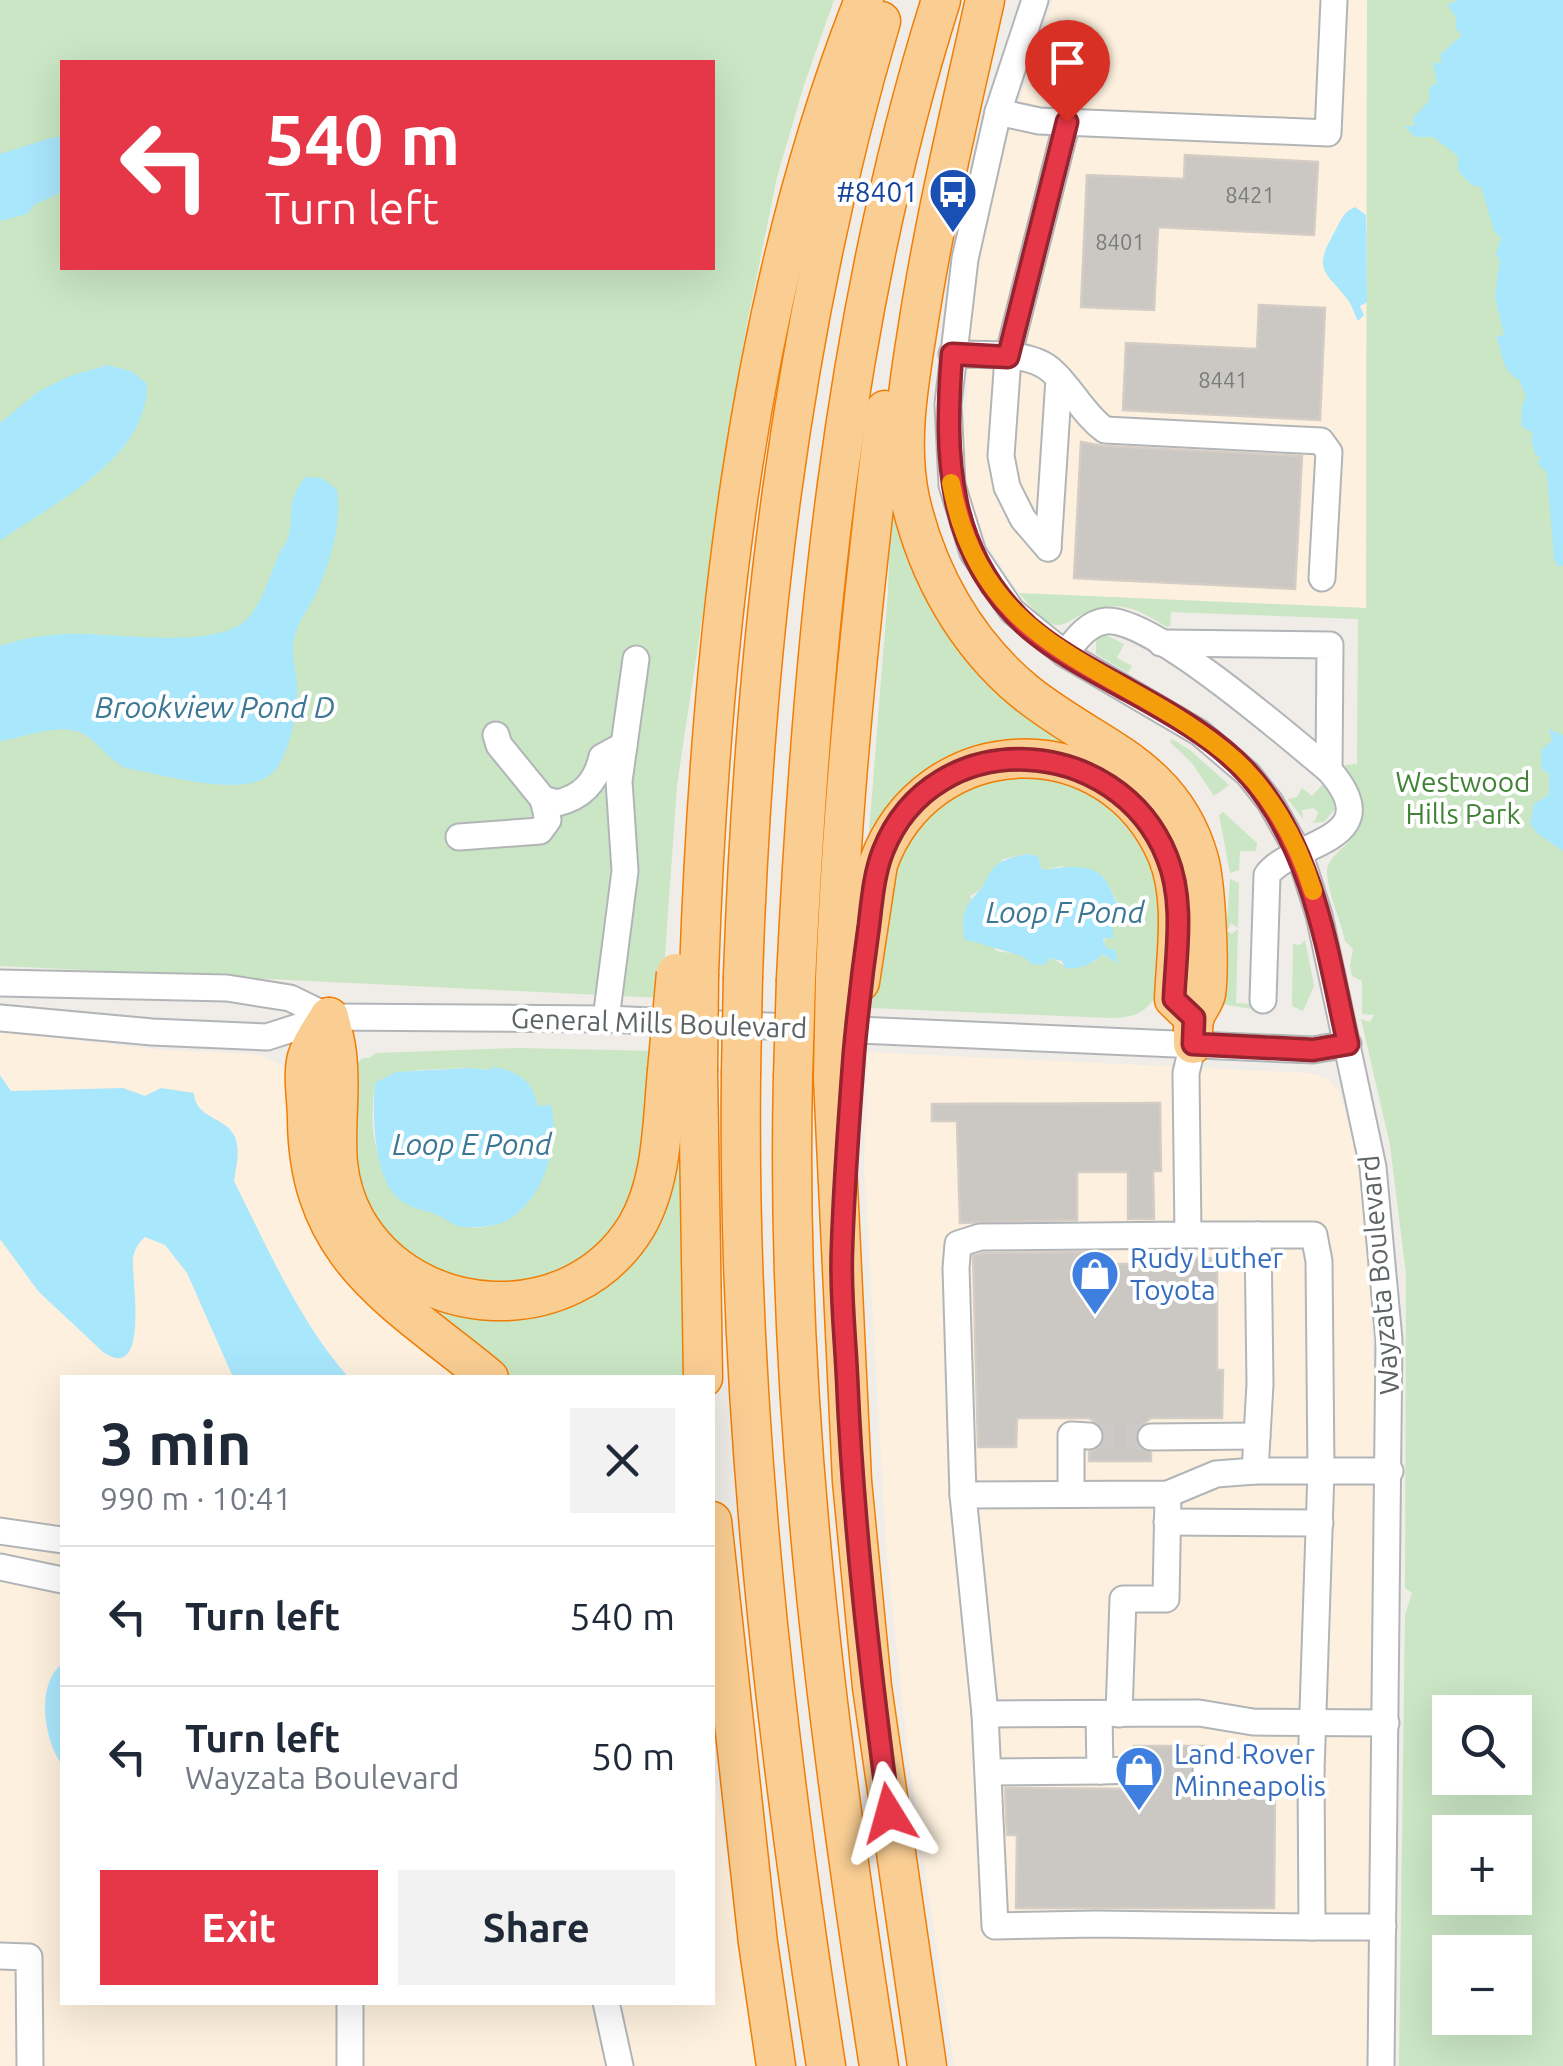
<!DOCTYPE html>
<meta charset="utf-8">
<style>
:root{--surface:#fff;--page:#f2f2f3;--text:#1f2937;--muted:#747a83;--line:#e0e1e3;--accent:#e53748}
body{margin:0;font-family:Ubuntu,sans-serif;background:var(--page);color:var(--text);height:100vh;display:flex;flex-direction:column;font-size:38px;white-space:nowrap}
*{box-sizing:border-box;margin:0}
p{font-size:32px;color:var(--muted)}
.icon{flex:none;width:55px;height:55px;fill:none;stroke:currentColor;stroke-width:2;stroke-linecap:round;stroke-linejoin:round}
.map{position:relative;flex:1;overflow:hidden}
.side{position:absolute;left:60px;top:1375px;width:655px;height:630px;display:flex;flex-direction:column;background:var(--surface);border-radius:0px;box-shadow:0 10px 40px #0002}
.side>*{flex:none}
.banner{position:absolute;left:60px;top:60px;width:655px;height:210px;border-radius:0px;box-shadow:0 10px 40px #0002;background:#e53748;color:#fff;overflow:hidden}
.controls{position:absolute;left:1432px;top:1695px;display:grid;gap:20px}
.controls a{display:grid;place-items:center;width:100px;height:100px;border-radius:0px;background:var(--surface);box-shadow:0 10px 40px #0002;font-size:50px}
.pin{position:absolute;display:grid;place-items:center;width:85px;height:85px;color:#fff;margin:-102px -42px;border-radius:50% 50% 50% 0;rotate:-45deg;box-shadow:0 0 10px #0007}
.pin .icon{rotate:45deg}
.me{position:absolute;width:110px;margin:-55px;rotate:352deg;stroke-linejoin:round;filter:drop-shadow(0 0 8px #0008)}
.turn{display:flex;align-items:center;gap:35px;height:210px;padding:0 40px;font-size:45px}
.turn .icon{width:130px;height:130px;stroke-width:2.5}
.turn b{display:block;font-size:70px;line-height:85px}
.round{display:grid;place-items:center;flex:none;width:105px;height:105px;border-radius:0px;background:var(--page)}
.headline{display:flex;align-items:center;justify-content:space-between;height:170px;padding:0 40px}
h1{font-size:60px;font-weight:700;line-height:75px}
.button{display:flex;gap:20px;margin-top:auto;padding:20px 40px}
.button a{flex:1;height:115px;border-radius:0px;background:var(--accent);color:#fff;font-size:40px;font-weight:700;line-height:115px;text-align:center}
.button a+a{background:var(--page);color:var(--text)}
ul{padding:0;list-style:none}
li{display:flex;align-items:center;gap:30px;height:140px;padding:0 40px;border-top:2px solid var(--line)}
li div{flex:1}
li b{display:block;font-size:38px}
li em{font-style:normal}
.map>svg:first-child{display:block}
.commercial{fill:#fdf0de}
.green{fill:#cae6c4;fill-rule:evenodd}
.water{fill:#a9e7fd}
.building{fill:#cbc7c3;stroke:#d4cdc5;stroke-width:2.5}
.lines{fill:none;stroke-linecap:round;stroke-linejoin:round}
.minor-tunnel{stroke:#cccac7;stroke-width:25;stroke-dasharray:25 12;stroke-linecap:butt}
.minor-casing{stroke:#b2b5b8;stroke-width:29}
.highway-casing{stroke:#f07e06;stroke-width:41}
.minor{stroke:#fff;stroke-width:25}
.highway{stroke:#face93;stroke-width:38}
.highway-bridge-casing{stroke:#f07e06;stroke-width:41;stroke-linecap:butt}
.highway-bridge{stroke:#face93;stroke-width:38}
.route-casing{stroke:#95242f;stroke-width:25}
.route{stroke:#e53748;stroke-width:18}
.slow{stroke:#f59e0b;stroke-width:18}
.labels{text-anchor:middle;stroke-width:8;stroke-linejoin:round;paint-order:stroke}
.number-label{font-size:22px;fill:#797c7d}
.transit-label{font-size:28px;fill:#164399;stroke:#fff;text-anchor:end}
.park-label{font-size:28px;fill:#418437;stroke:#fff}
.street-label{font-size:28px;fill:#5e6366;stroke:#fff}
.shop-label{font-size:28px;fill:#366cbe;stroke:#fff;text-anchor:start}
.water-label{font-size:30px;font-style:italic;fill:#3c7895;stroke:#fff}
</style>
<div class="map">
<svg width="1563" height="2066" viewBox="0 0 1563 2066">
<rect width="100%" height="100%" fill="#f0ece7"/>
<g class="commercial">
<polygon points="1053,0 1367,0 1366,608 1019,593 987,544 970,497 963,457 971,323 978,269 1004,146"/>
<polygon points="0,1032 163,1050 256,1054 284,1066 478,1377 62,1378 62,2002 712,2002 713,1767 759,2066 0,2066"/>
<polygon points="867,1052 1310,1073 1328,1079 1339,1091 1354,1143 1367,1227 1374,1383 1367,2066 954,2066 907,1748 886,1546 864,1167"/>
</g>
<g class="green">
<path d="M0,0H834L804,85L777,177L745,334L677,785L662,998L0,966ZM62,62H712V268H62Z"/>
<path d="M1367,0H1563V2066H1399L1405,1615L1412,1593L1405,1588L1406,1274L1390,1145L1361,1019L1370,1022L1374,1015L1362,1014V981L1352,976L1350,966L1353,949L1345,941C1341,920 1328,894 1327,873C1327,858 1341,851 1349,841C1367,819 1361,789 1343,770L1346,765L1357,764L1358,619L1171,612L1170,626L1167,627C1148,616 1130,603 1107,607C1057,614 1068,651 1019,593L1366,608ZM1450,1712H1515V1778H1450ZM1450,1832H1515V1898H1450ZM1450,1952H1515V2018H1450Z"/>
<polygon points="890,517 905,517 922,569 1117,763 1029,747 868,845 888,592"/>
<polygon points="1106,635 1124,644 1117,658 1132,666 1128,673 1096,654 1096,640"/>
<polygon points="1172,739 1190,750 1229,785 1214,796 1192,763 1170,742"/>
<path d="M1062,776L1128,818L1160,878L1159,990C1148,1012 1135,1018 1110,1018L871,1008L885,868L959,778ZM1028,854L1037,856L1041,868L1045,870L1061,866L1104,877L1120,907L1103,943L1117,963L1102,954L1094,962L1069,969L1054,959L996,951L970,896L980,890L1003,859Z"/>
<polygon points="1323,784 1332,792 1335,809 1324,822 1310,823 1315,821 1318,812 1313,808 1302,810 1303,819 1288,799 1297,797 1302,788 1312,796"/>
<polygon points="1223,812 1257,843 1256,851 1240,851 1239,870 1230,873 1219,815"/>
<polygon points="1230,879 1239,883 1238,928 1231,923 1227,931 1232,934 1238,929 1236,1003 1251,1004 1252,1009 1221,1004"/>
<polygon points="1305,940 1314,986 1303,1011 1292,1006 1293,944 1300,945"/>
<path d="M518,1048L657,1051L642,1191L589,1263L484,1292L399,1251L356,1188L352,1071L362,1058H369L376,1053ZM470,1068L489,1070L537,1106L499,1223C473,1233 461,1226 440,1215C433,1212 425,1212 419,1207C374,1173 368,1136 375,1083L419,1070Z"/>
<polygon points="679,1124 684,1377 503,1377 405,1286 594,1281"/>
</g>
<g class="water">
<path d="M1458,0H1563V566H1557L1554,558L1547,473L1537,462L1542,458L1535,454L1531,440L1533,433L1521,426L1522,406L1526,397L1519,380C1500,370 1504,354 1496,337L1504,335L1495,296L1500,260L1496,255L1501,238L1494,231L1481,187L1472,185L1458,171V156L1433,137H1415L1404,126H1415L1413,118L1429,101L1430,87L1437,83L1433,63H1442L1440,55L1462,35L1456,29V17L1447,5Z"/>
<polygon points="54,137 62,137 62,192 34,205 27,214 0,221 0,154"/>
<path d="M1355,207L1366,215L1367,302L1360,306L1364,315L1358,321C1354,314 1353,307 1348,300C1325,270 1312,272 1335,231C1341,220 1343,212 1355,207Z"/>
<path d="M108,365L133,372L147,384C148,459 53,503 0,541V423L39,391L70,376Z"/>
<path d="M305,477L322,478L337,490C342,524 330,563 316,594C309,607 299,621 295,635C289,656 299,676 297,696C295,720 289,759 270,775C242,798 159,774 126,768C110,761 102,747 88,737C65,719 26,738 0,741V646C22,638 45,635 68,634C111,632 219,652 249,617C265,597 269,577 279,554C282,547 288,542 289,534C294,505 286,505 305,477Z"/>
<polygon points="1549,729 1563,735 1563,851 1537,833 1530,823 1534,804 1549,795 1549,773 1542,770 1541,750 1552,741"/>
<path d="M1028,854L1038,856L1041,868L1045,870C1060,867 1092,863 1103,877C1110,885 1113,898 1120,907L1112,924L1114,938H1104L1103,942L1108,949H1115L1118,964L1103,954C1092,964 1080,970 1065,968L1062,961L1049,958L1045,965L1032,964L1022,956L964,939C962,914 963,908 980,890C984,886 985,881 988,876C997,859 1010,858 1028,854Z"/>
<path d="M494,1067C517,1071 535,1082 537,1106L551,1105C560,1141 546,1192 514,1216C500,1227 480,1228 462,1227C452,1226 445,1217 435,1214C424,1210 410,1208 400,1200C373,1179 372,1113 375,1083L396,1072L470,1068L488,1070Z"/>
<path d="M0,1075L11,1091L123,1088L145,1096L161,1088L194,1093C195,1120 229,1116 236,1140C240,1155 236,1166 234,1181C268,1249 298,1319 348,1377H233L187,1273L165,1245L145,1237C138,1243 135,1249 133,1258C131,1275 151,1385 103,1352L38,1291L0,1239Z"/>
<path d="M62,1664V1765C44,1740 35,1685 62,1664Z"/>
</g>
<g class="building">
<polygon points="1185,155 1318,162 1314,235 1158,227 1154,310 1081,307 1087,175 1184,179"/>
<polygon points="1259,305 1325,308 1320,420 1123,410 1126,343 1257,349"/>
<polygon points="1081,442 1104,446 1302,456 1295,589 1074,578"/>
<polygon points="1160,1103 1161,1171 1153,1171 1154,1219 1128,1219 1128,1172 1077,1172 1077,1220 960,1223 957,1121 932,1121 932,1104"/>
<polygon points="1092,1252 1092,1264 1174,1264 1174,1258 1217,1258 1217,1370 1223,1370 1222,1418 1151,1418 1137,1428 1135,1436 1138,1446 1151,1453 1151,1461 1089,1461 1089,1452 1102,1446 1105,1436 1103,1428 1089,1418 1017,1418 1016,1447 978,1447 973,1256 983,1253"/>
<polygon points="1134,1746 1206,1746 1206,1755 1197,1758 1190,1770 1197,1784 1206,1790 1275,1790 1274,1908 1016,1908 1017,1835 1007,1835 1005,1788 1134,1789 1148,1778 1150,1770 1147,1761 1134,1754"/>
</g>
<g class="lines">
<g class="minor-tunnel">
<polyline points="1089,1436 1151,1437"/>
<polyline points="1134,1770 1206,1771"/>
</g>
<g class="minor-casing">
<g id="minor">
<polyline points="1035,0 998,112 965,259 948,404 952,485 973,553 1012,611 1065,654 1200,733 1248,774 1270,802 1300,855 1319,915 1373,1167 1389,1340 1381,2066"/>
<polyline points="998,112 1039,121 1328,133 1334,0"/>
<path d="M952,354C981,355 1030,350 1052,371C1072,389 1083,414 1105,430L1321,441L1329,452L1322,578"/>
<polyline points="1048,548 1023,519 1007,487 1001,456 1008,357 1067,122"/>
<polyline points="1048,548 1059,378"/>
<polyline points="1161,643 1330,645 1329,770"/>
<path d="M1065,654C1075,641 1087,623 1106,621C1152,617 1290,738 1329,770C1392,842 1291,841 1267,875L1263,1000"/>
<path d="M496,735L499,745L543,799L557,803C583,797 596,782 602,757L624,745"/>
<polyline points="459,837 540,831 548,820 543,799"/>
<polyline points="0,983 227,988 290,998 329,1017"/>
<polyline points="0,1018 152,1032 267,1037 329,1017 606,1019 1313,1050 1348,1044"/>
<polyline points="606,1019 625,871 619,781 636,659"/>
<polyline points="1188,1235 980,1237 958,1244 956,1268 963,1495 1168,1494 1216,1474 1255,1471 1260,1384 1258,1235 1188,1235 1186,1073 1193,1044"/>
<polyline points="1258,1235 1314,1235 1319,1261 1321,1471 1390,1471"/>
<polyline points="1151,1437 1257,1436"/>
<polyline points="1255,1471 1321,1471 1311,1771 1312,1927 1383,1927"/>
<polyline points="1071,1494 1071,1435 1089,1436"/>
<polyline points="963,1495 985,1714 995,1926 1096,1924 1312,1927"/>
<polyline points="1167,1522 1320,1523"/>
<polyline points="0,1531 62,1540"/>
<polyline points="0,1567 62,1580"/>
<polyline points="985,1714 1199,1713 1253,1722 1386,1723"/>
<polyline points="1119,1714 1123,1599 1166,1599 1168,1494"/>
<polyline points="1100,1771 1134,1770"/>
<polyline points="1206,1771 1311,1771"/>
<polyline points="989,1772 1100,1771 1099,1714"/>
<polyline points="0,1956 29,1957 30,2066"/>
<polyline points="606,2002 620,2066"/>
<polyline points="350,2066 350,2002"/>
</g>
</g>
<g class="highway-casing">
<g id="highway">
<path d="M985,0C961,108 935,216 918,326C909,383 898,442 910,499C927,573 965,642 1024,691C1092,747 1172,763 1199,859C1206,884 1210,969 1206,994C1204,1002 1199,1007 1196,1014C1192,1023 1193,1034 1193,1044"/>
<path d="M699,974C710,653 745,300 864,0"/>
<path d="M743,976C754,654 789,331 881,21"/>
<path d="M796,979C812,649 841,317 941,0"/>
<path d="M835,980C842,789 863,600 885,410"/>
<path d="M860,982L878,864C927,728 1110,722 1167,855C1185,899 1176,952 1174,999L1194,1018"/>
<path d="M329,1017C332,1029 336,1042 337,1054C344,1113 324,1162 355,1219C414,1323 572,1331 636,1227C663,1182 662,1122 667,1071"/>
<path d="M329,1017C322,1029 311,1044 307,1057C302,1075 307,1101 307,1119C308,1257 393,1299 489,1378"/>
<polyline points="698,1072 703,1378"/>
<path d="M741,1074C737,1408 775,1737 826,2066"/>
<path d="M793,1077C785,1409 828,1739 879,2066"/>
<polyline points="833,1078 852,1481 872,1687 927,2066"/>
<polyline points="712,1521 758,1943 776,2066"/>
</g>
</g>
<use href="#minor" class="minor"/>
<use href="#highway" class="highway"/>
<g class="highway-bridge-casing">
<g id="highway-bridge">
<polyline points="667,1071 676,973"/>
<polyline points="698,1072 699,974"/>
<polyline points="741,1074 743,976"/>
<polyline points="793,1077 796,979"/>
<polyline points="833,1078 835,980"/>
</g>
</g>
<use href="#highway-bridge" class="highway-bridge"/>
</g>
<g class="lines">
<g class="route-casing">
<path id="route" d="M889,1813C870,1668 853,1523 847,1377C845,1334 840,1291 842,1248C844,1183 849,1118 854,1052C858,1009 863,967 869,925C872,900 874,874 883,851C934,722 1118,734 1167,857C1185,901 1176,952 1174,999L1194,1018L1193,1044L1313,1050L1348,1044C1327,950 1314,851 1250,776C1215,736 1164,710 1119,685C1088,668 1056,651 1029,628C946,554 944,456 952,354L1008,357L1067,122"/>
</g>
<use href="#route" class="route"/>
<path class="slow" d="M951,483C981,652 1112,661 1224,751C1267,785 1297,839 1313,891"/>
</g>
<defs>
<g id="bus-pin" transform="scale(2.5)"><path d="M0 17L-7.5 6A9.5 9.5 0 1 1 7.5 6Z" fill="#1a4fb4" stroke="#fff"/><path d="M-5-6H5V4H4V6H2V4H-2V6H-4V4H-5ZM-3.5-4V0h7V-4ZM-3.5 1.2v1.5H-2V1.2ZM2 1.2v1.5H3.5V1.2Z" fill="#fff"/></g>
<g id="shop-pin" transform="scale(2.5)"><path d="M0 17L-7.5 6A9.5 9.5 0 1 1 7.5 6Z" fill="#3f7fe0" stroke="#fff"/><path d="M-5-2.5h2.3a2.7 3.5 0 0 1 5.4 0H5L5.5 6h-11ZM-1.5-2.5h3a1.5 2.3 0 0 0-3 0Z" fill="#fff"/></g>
</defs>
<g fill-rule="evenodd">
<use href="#bus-pin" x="953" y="192"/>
<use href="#shop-pin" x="1095" y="1274"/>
<use href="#shop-pin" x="1139" y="1770"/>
</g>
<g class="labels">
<g class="number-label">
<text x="1250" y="203">8421</text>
<text x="1120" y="250">8401</text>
<text x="1223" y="388">8441</text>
</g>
<g class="transit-label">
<text x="918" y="202">#8401</text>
</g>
<g class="park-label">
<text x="1463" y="792">Westwood<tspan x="1463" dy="32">Hills Park</tspan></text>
</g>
<g class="street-label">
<text transform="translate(659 1023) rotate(2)" y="10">General Mills Boulevard</text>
<text transform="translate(1379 1275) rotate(-95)" y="10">Wayzata Boulevard</text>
</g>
<g class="shop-label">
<text x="1130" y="1268">Rudy Luther<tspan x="1130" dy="32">Toyota</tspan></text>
<text x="1174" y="1764">Land Rover<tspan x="1174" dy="32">Minneapolis</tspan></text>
</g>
<g class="water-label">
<text x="215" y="718">Brookview Pond D</text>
<text x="1065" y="923">Loop F Pond</text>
<text x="472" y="1155">Loop E Pond</text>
</g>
</g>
</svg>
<div class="controls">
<a><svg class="icon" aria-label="search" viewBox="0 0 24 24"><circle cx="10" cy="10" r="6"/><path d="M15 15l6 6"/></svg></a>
<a>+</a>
<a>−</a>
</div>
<div class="pin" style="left:1067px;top:122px;background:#d93025"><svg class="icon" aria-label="arrive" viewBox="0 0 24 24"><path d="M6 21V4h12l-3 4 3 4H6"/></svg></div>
<svg class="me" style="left:889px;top:1813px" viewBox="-20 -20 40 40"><path d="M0-17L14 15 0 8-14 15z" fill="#e53748" stroke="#fff" stroke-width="4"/></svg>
<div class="banner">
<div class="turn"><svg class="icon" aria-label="left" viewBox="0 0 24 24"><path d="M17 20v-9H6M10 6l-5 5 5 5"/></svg><div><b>540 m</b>Turn left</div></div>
</div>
<section class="side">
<div class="headline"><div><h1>3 min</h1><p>990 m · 10:41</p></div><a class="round"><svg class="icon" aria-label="close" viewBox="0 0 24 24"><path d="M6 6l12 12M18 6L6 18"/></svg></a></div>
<ul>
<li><svg class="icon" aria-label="left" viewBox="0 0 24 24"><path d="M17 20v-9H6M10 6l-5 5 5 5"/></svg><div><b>Turn left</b></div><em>540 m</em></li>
<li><svg class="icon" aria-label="left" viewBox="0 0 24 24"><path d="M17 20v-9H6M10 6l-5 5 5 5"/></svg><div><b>Turn left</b><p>Wayzata Boulevard</p></div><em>50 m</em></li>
</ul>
<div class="button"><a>Exit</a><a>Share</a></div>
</section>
</div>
